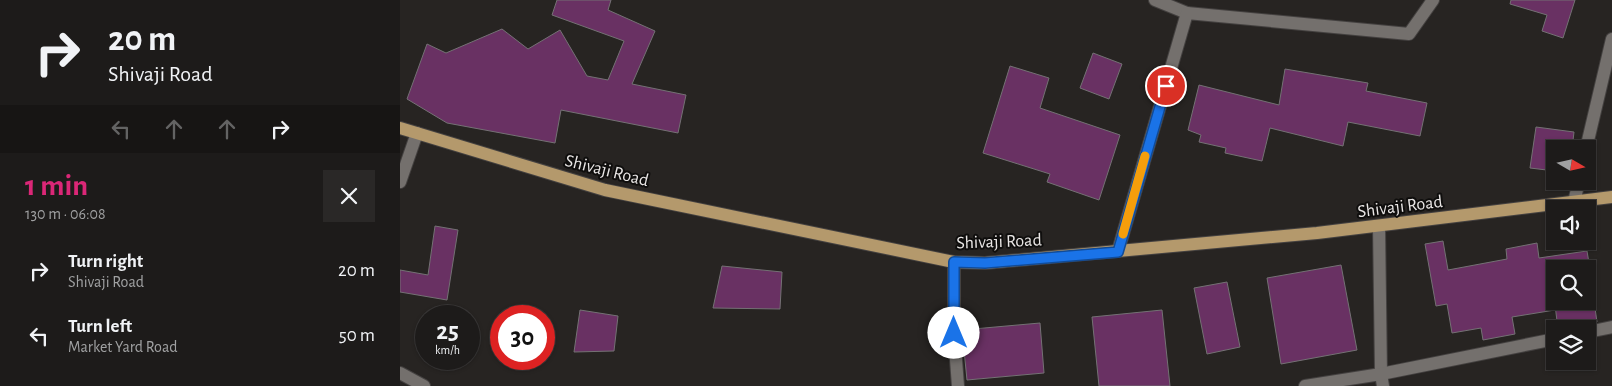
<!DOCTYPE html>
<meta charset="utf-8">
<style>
:root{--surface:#1d1b1a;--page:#2a2827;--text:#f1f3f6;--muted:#a0a1a2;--line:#3b3939;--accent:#db2777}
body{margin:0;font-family:"Alegreya Sans",sans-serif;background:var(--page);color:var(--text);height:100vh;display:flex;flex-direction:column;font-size:19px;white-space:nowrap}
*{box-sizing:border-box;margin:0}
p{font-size:16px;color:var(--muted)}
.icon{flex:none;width:28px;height:28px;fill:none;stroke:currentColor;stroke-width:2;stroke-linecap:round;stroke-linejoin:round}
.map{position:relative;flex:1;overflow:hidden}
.side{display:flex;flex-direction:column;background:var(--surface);width:400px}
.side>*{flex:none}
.top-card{background:#1d1b1a;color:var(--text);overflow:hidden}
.needle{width:32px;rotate:99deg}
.controls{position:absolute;left:1146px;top:140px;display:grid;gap:10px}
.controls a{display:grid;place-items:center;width:50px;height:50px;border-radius:0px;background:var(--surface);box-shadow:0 1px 4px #0004,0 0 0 1px var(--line);font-size:25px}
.speed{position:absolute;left:15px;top:305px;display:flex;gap:10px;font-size:25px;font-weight:700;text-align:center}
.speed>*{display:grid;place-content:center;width:65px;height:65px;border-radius:50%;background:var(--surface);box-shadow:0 1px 4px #0004,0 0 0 1px var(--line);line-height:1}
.speed small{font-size:12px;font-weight:400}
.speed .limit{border:8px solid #d22;background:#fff;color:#111}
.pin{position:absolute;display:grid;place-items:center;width:42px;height:42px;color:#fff;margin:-21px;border:2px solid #fff;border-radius:50%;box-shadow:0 1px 5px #0007}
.me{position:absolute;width:55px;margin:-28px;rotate:0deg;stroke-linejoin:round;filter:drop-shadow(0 0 4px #0008)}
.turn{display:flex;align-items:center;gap:18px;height:105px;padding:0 25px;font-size:22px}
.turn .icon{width:65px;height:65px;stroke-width:2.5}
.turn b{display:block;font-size:35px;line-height:42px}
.lanes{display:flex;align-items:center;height:48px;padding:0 25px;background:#0003;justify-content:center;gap:25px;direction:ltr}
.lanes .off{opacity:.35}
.round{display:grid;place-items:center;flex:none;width:52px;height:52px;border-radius:0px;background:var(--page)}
.overview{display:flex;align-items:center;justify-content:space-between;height:85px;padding:0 25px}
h1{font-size:30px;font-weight:600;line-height:38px;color:var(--accent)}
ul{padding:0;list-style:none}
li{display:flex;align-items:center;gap:15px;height:65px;padding:0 25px}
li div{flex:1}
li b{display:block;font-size:19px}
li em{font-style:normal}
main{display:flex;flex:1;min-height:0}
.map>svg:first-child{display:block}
.building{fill:#693163;stroke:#747174}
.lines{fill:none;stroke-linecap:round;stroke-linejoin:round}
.street-casing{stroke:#444140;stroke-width:14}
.primary-casing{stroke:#444140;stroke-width:14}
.street{stroke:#74706d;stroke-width:12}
.primary{stroke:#b4996c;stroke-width:12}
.route-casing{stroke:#114b97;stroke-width:12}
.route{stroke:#1a73e8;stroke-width:9}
.slow{stroke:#f59e0b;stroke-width:9}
.labels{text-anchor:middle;stroke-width:4;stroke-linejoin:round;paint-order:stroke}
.street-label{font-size:18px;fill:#eae7e6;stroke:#0f0e0d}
</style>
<main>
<section class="side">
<div class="top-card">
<div class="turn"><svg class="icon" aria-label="right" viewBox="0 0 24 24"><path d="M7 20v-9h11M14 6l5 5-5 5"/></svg><div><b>20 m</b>Shivaji Road</div></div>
<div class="lanes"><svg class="icon off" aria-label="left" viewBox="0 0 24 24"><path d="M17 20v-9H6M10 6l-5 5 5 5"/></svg><svg class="icon off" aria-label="ahead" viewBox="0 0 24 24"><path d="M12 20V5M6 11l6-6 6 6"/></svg><svg class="icon off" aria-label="ahead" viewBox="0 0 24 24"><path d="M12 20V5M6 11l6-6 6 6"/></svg><svg class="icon" aria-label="right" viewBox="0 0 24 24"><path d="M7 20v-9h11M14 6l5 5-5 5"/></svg></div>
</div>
<div class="overview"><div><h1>1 min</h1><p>130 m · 06:08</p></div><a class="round"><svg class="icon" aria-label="close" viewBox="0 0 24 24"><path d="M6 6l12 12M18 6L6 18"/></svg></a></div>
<ul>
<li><svg class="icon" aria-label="right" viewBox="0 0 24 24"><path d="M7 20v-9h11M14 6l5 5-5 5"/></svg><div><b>Turn right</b><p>Shivaji Road</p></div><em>20 m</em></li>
<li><svg class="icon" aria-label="left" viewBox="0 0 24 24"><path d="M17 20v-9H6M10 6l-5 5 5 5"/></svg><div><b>Turn left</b><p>Market Yard Road</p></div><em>50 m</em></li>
</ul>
</section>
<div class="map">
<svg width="1212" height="386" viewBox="0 0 1212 386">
<rect width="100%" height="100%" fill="#272422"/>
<g class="building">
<polygon points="157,0 211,0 208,10 255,31 232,84 286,95 278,133 161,110 155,143 47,123 7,99 27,44 46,53 102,29 128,49 160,30 187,76 208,80 224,41 152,15"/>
<polygon points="1111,0 1175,0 1163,38 1142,31 1147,15 1110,4"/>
<polygon points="693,53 722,64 709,99 680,88"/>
<polygon points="610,66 649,78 640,108 720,135 699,200 647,182 650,174 583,153"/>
<polygon points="885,69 968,83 966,91 1027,103 1020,136 948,122 943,146 870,128 862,161 825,153 826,148 799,142 801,135 788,130 799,85 879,105"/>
<polygon points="1136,127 1174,132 1172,149 1155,149 1155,171 1130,168"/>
<polygon points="35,226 58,230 47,300 0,292 0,270 28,275"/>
<polygon points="1043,241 1048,270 1107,259 1106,249 1137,243 1139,258 1187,251 1190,269 1155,269 1155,301 1194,301 1197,322 1186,324 1181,328 1158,329 1155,305 1155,310 1112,317 1115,334 1083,340 1081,328 1052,333 1047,304 1036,306 1025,244"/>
<polygon points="941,265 957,350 881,364 867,278"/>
<polygon points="322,266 382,272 380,309 313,308"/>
<polygon points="827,282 840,347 807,354 794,288"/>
<polygon points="180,310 218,316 214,351 174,352"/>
<polygon points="762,310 770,386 699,386 692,317"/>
<polygon points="640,323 644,373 567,380 562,330"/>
</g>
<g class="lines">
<g class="street-casing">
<g id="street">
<polyline points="755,0 787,13"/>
<polyline points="1186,149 1212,39"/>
<polyline points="0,182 17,133"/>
<polyline points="1174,202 1179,181"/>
<polyline points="979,226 981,374 983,386"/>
<polyline points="718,251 787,13 1009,34 1033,0"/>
<polyline points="554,262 554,333 558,386"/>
<polyline points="1188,332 1212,327"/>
<polyline points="0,373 24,386"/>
<polyline points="905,386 981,374 1155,339"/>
</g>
</g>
<g class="primary-casing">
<polyline id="primary" points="0,128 205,190 554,262 585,263 917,233 1212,197"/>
</g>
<use href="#street" class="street"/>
<use href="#primary" class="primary"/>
</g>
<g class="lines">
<g class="route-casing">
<polyline id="route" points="554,333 554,262 585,263 718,252 766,86"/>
</g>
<use href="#route" class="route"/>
<polyline class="slow" points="723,234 745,156"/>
</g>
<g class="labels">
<g class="street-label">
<text transform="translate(207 170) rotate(14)" y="6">Shivaji Road</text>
<text transform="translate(1000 206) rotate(-7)" y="6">Shivaji Road</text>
<text transform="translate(599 241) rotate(-2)" y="6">Shivaji Road</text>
</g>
</g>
</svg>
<div class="controls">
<a><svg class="needle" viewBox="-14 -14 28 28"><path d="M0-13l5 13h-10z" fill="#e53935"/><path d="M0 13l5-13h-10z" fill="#a0a1a2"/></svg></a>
<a><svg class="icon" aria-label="sound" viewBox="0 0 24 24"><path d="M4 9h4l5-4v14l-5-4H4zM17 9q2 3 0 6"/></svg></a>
<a><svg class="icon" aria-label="search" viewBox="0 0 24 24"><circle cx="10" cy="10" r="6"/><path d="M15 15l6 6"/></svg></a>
<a><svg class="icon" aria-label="layers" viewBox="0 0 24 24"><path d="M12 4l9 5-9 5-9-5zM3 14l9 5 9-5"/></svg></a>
</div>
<div class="speed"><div>25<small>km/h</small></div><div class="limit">30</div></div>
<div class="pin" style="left:766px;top:86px;background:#d93025"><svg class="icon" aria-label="arrive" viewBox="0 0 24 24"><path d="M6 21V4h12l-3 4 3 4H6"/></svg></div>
<svg class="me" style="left:554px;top:333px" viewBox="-20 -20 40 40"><circle r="19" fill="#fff"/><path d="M0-13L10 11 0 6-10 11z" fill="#1a73e8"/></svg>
</div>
</main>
